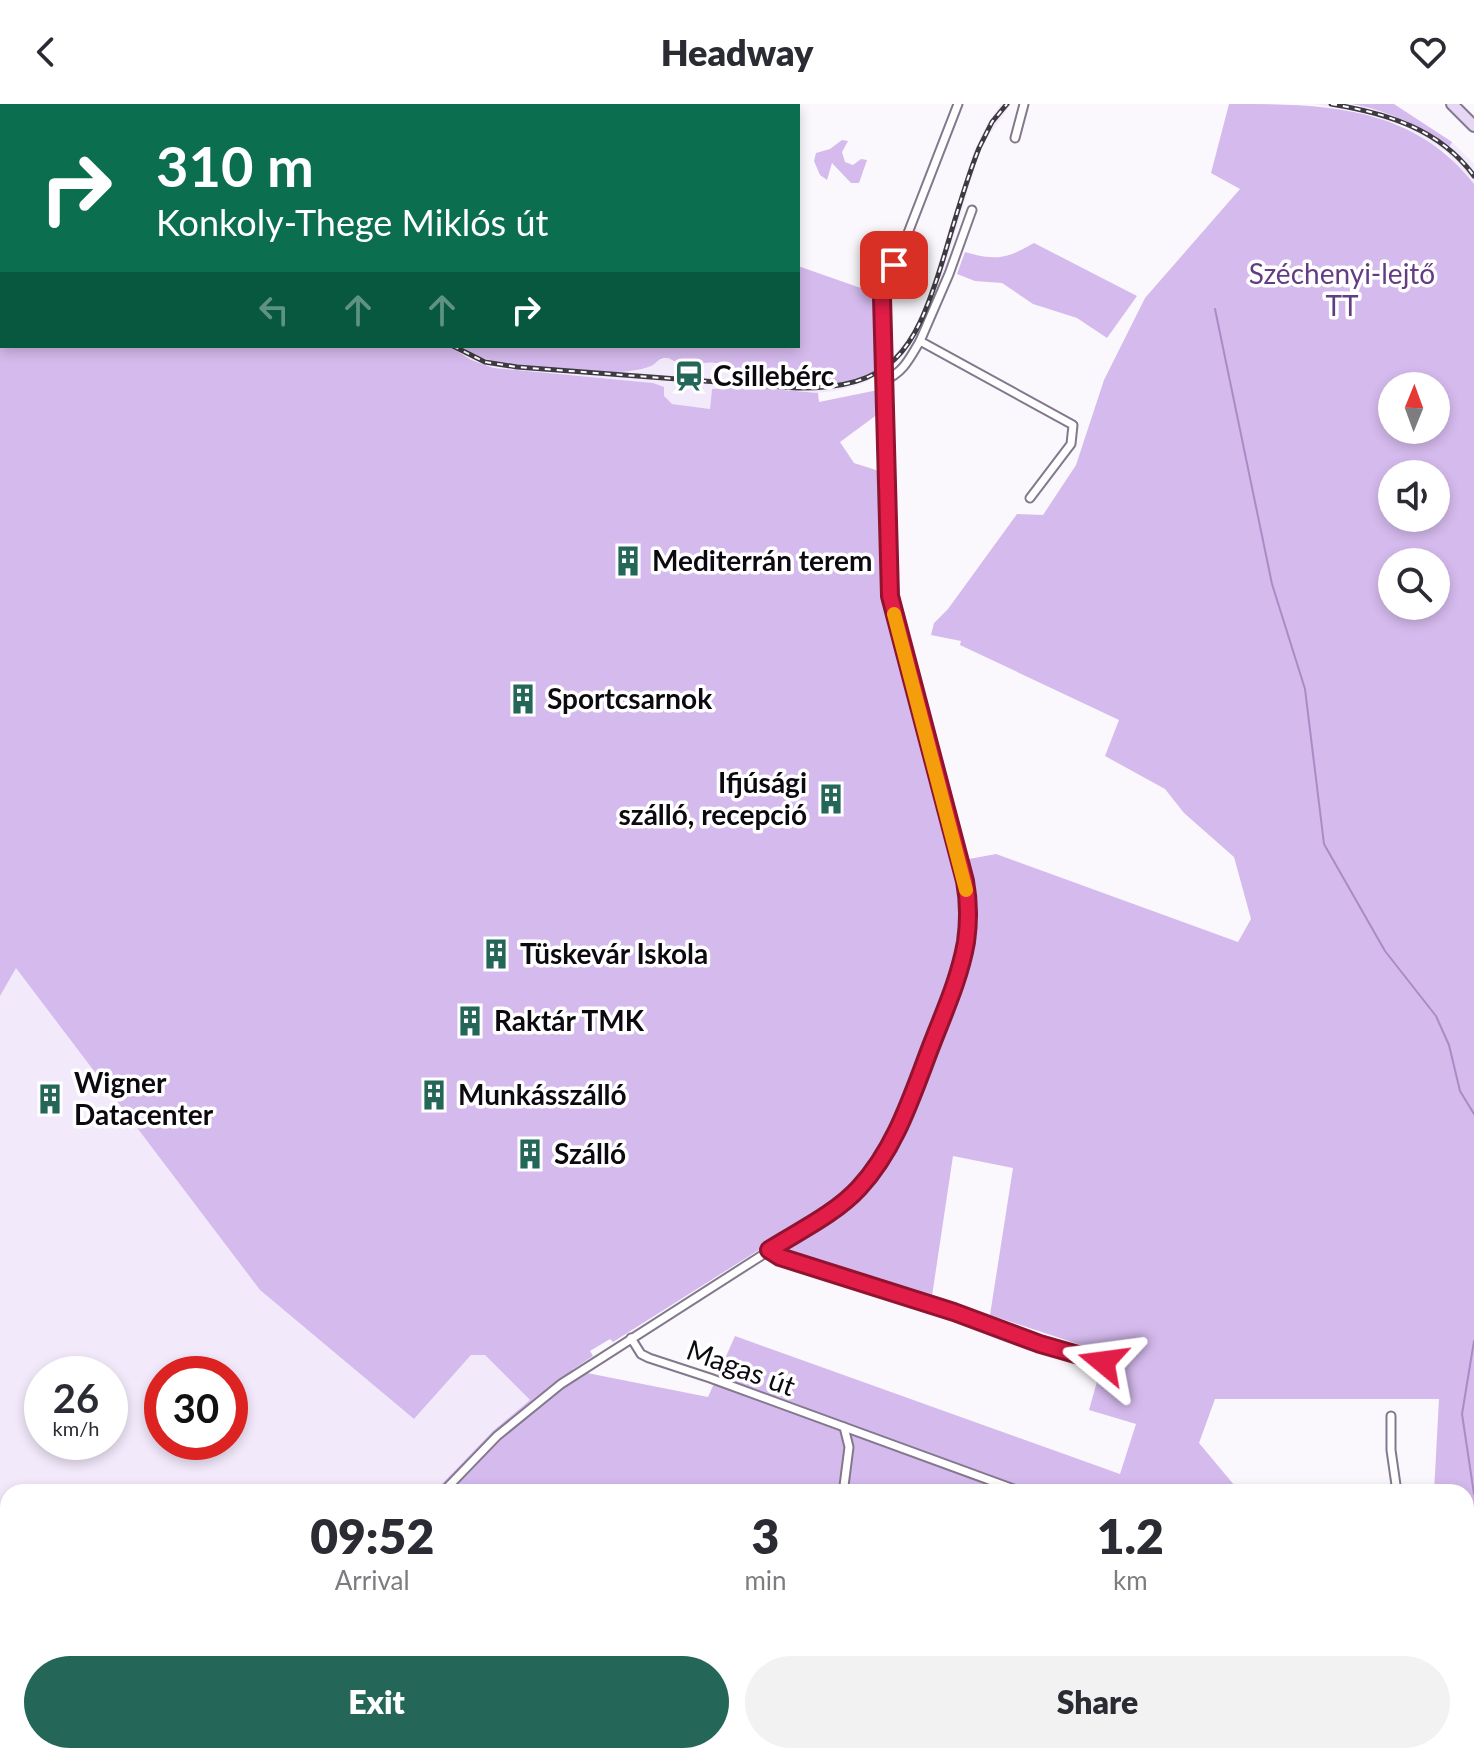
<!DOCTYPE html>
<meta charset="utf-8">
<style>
:root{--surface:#fff;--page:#f2f2f3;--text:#2b2b33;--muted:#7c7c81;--accent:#246758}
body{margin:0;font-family:Lato,sans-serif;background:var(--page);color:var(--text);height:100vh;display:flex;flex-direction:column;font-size:30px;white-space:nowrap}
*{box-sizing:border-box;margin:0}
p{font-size:26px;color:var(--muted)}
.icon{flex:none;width:44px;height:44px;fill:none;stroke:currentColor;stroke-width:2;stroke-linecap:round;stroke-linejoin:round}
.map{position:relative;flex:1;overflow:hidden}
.panel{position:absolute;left:0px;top:1380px;width:1474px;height:280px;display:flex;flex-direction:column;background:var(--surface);border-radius:24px 24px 0 0;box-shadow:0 4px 12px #0003}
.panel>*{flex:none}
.hud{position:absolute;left:0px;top:0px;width:800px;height:244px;box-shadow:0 4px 12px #0003;background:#0b6e4f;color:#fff;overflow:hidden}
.needle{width:52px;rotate:1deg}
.fabs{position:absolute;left:1378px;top:268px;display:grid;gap:16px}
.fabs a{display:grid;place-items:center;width:72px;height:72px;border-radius:50%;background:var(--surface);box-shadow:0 4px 12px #0003;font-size:40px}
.speed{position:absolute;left:24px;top:1252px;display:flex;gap:16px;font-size:40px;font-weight:700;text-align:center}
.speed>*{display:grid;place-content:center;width:104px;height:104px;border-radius:50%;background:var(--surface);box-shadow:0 4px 12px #0003;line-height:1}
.speed small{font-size:20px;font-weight:400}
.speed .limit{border:12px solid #d22;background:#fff;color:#111}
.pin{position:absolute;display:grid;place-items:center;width:68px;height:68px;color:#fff;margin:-34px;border-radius:16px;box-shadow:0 4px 12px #0006}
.me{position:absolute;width:88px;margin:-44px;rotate:286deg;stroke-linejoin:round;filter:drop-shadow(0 0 6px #0008)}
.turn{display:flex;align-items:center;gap:28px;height:168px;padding:0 24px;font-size:36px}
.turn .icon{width:104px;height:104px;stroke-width:2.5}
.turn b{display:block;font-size:56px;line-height:68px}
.lanes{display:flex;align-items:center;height:76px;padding:0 24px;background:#0003;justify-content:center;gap:40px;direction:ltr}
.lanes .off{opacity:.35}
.eta{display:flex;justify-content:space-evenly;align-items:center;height:136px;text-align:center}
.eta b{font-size:48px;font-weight:800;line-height:56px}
.cta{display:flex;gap:16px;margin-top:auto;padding:16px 24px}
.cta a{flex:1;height:92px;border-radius:48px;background:var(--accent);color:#fff;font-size:32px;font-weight:800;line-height:92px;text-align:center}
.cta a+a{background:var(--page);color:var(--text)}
header{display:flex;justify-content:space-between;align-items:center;height:104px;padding:0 24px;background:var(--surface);font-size:36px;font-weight:800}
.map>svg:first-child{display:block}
.built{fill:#f2e9fb;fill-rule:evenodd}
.green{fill:#d5baed;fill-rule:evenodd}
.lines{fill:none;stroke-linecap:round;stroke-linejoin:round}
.stream{stroke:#aa8bc5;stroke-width:2}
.street-casing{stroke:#83788d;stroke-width:11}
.secondary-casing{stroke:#83788d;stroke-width:14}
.street{stroke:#fff;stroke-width:7}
.secondary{stroke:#e8d6f6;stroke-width:10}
.rail-casing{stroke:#3d3a41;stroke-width:5}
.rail{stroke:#fff;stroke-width:2;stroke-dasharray:6;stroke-linecap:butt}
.route-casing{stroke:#92132f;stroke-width:20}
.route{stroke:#e11d48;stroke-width:14}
.slow{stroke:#f59e0b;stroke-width:14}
.labels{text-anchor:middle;stroke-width:7;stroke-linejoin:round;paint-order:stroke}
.park-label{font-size:28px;fill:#643c83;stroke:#fff}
.poi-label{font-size:28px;font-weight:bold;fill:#0d0911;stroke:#fff;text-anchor:start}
.street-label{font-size:28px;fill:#0d0911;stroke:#fff}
</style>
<header><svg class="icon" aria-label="back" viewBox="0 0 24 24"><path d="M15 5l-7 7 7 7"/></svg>Headway<svg class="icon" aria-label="heart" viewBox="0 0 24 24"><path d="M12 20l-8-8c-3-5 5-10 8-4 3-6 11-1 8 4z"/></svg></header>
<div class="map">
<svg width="1474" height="1660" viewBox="0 0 1474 1660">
<rect width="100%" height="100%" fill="#faf8fc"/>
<g class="built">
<polygon points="1001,0 1011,0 981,43 935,195 924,220 903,251 888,265 864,279 835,287 818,289 749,283 712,285 710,305 672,300 666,296 660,283 653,279 494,264 471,256 449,242 458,242 481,254 517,261 614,268 668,254 678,261 693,261 705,257 719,260 734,267 810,283 839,281 856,276 871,269 893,253 914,226 925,202 974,47 988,18"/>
<polygon points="1314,0 1351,0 1383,7 1426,27 1449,42 1452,38 1474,60 1474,80 1446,48 1406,23 1370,11"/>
<path d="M16,863L260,1186L414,1315L471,1251H485L531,1297L493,1327L434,1388H8V1652H167L155,1660H0V892ZM42,1270H110V1338H42ZM162,1270H230V1338H162Z"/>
</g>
<g class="green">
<path d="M0,0H458L2,2V242H449L471,256L494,264L653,279L664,283V292L672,300L710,305L712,285L749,283L818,289L819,298L878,286V310L840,338L854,359L879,367L883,499L953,758L996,750L1238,838L1251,815L1234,753L1184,709L1165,685L1105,652L1119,616L960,541L961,537L931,531L934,519L948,505L1017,410L1043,411L1076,361L1104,276L1145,194L1240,85L1211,69L1229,0C1321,0 1412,0 1474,80V1560L1466,1553V1388H1434L1439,1295H1215L1199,1339L1240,1388H434L493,1327L530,1296L485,1251H471L414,1315L260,1186L16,864L0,892ZM1392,282H1436V326H1392ZM1392,370H1436V414H1392ZM1392,458H1436V502H1392ZM953,1052L1013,1064L990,1211L1105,1249L1089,1306L1136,1320L1120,1370L735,1232L708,1293L572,1266L593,1252L590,1247L610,1235L613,1238L765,1142L932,1192Z"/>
<path d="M1351,0H1394L1452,38L1449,43C1418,21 1388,6 1351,0Z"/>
<polygon points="842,36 848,37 842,48 845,58 853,61 861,55 867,56 859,79 851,79 832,59 827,76 820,71 814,57 816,49 830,45"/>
<path d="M1034,139L1137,192L1107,234L1077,214L1033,200L1002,179L975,177L957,170L965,148C996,157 1006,155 1034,139Z"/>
<path d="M798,162L875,189L879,264C829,297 771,276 719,260C707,256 696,262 683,261C676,260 673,255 667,254C659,253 657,259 651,262C641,266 625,268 614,268C601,269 585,266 571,265C533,262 492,264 458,242H798Z"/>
<polygon points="167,1652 1118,1652 1133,1660 155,1660"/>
<polygon points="1172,1652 1297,1652 1290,1660 1168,1660"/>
</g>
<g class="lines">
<g class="stream">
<polyline points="1215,205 1272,480 1305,585 1324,740 1385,847 1436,912 1449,941 1460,987 1474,1010"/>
<polyline points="1474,1237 1462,1310 1474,1390"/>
</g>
<g class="street-casing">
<g id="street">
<polyline points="1015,34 1024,0"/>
<polyline points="920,237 949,170 972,106"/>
<path d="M884,276C903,270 911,252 920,237L1073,321L1071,340L1030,394"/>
<polyline points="769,1146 780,1153 954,1208 1040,1240 1103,1258"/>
<polyline points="631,1234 641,1250 649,1254 710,1274 1022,1388"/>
<polyline points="1391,1312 1391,1346 1397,1388"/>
<polyline points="844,1323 849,1343 844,1382"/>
<polyline points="443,1388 497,1332 561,1280 803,1125 858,1085 881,1056 898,1026 949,896 966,835 968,795 890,492 882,196 958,0"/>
<polyline points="1466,1553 1474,1560"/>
<polyline points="1466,1614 1474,1624"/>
<polyline points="1292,1652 1301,1660"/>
<polyline points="173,1660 186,1652"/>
</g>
</g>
<g class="secondary-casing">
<polyline id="secondary" points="1452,0 1474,22"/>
</g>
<use href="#street" class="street"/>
<use href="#secondary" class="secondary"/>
<g class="rail-casing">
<g id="rail">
<path d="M1331,0C1386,9 1440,25 1474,72"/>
<polyline points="462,2 463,0"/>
<path d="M453,242L485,258L517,263L796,284C893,285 914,247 941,162C953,123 964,82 979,44L992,18L1007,0"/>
</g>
</g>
<use href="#rail" class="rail"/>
</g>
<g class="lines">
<g class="route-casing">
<path id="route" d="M894,161L882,193L890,492L965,777C969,798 969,817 966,838C960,872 946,904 933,937C913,988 897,1043 859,1084C835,1110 799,1127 769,1146L780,1153L954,1208L1040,1240L1103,1258"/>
</g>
<use href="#route" class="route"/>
<polyline class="slow" points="894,510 966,786"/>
</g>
<defs>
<g id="station-bare" transform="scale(2.4)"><path d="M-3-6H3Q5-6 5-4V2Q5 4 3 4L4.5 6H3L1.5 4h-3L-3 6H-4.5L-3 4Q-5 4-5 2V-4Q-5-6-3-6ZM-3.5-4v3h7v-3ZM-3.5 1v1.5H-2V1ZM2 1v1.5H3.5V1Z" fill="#246758" stroke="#fff" stroke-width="2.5" paint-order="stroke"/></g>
<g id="building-bare" transform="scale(2.4)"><path d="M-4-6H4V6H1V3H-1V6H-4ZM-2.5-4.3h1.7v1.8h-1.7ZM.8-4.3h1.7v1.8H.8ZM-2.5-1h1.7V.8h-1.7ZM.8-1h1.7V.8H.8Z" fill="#246758" stroke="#fff" stroke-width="2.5" paint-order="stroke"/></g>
</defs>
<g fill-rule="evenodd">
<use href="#station-bare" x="689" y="272"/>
<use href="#building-bare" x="628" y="457"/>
<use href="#building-bare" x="523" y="595"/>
<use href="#building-bare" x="831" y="695"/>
<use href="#building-bare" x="496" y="850"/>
<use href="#building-bare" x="470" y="917"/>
<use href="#building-bare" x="434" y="991"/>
<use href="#building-bare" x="50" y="995"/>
<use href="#building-bare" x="530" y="1050"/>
</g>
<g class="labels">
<g class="park-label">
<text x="1342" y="180">Széchenyi-lejtő<tspan x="1342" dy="32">TT</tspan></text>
</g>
<g class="poi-label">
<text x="713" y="282">Csillebérc</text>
<text x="652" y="467">Mediterrán terem</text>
<text x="547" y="605">Sportcsarnok</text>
<text x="807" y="689" text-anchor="end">Ifjúsági<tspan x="807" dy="32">szálló, recepció</tspan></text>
<text x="520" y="860">Tüskevár Iskola</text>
<text x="494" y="927">Raktár TMK</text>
<text x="74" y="989">Wigner<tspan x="74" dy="32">Datacenter</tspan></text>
<text x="458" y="1001">Munkásszálló</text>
<text x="554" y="1060">Szálló</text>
</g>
<g class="street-label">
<text transform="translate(741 1264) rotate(20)" y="10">Magas út</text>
</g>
</g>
</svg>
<div class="fabs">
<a><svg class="needle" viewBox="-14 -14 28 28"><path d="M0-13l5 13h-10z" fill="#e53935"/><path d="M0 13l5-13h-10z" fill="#7c7c81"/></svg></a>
<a><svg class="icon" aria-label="sound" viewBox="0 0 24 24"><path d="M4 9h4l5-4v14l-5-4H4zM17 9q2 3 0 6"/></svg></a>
<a><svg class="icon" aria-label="search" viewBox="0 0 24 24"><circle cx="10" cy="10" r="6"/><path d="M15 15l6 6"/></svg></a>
</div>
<div class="speed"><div>26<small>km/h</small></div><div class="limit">30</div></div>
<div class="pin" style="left:894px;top:161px;background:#d93025"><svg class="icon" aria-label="arrive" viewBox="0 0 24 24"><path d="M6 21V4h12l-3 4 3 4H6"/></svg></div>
<svg class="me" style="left:1103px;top:1258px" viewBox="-20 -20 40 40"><path d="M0-17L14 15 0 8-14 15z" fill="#e11d48" stroke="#fff" stroke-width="4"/></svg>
<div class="hud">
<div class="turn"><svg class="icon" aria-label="right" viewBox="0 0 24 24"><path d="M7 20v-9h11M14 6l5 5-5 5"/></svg><div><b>310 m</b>Konkoly-Thege Miklós út</div></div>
<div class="lanes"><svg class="icon off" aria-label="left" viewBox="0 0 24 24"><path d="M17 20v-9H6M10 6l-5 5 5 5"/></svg><svg class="icon off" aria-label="ahead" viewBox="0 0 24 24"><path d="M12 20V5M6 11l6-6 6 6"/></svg><svg class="icon off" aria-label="ahead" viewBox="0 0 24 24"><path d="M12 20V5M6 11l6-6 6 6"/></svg><svg class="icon" aria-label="right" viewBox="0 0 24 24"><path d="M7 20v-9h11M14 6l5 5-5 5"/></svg></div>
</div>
<section class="panel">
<div class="eta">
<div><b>09:52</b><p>Arrival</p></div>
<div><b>3</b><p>min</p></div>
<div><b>1.2</b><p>km</p></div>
</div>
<div class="cta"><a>Exit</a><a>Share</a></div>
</section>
</div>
